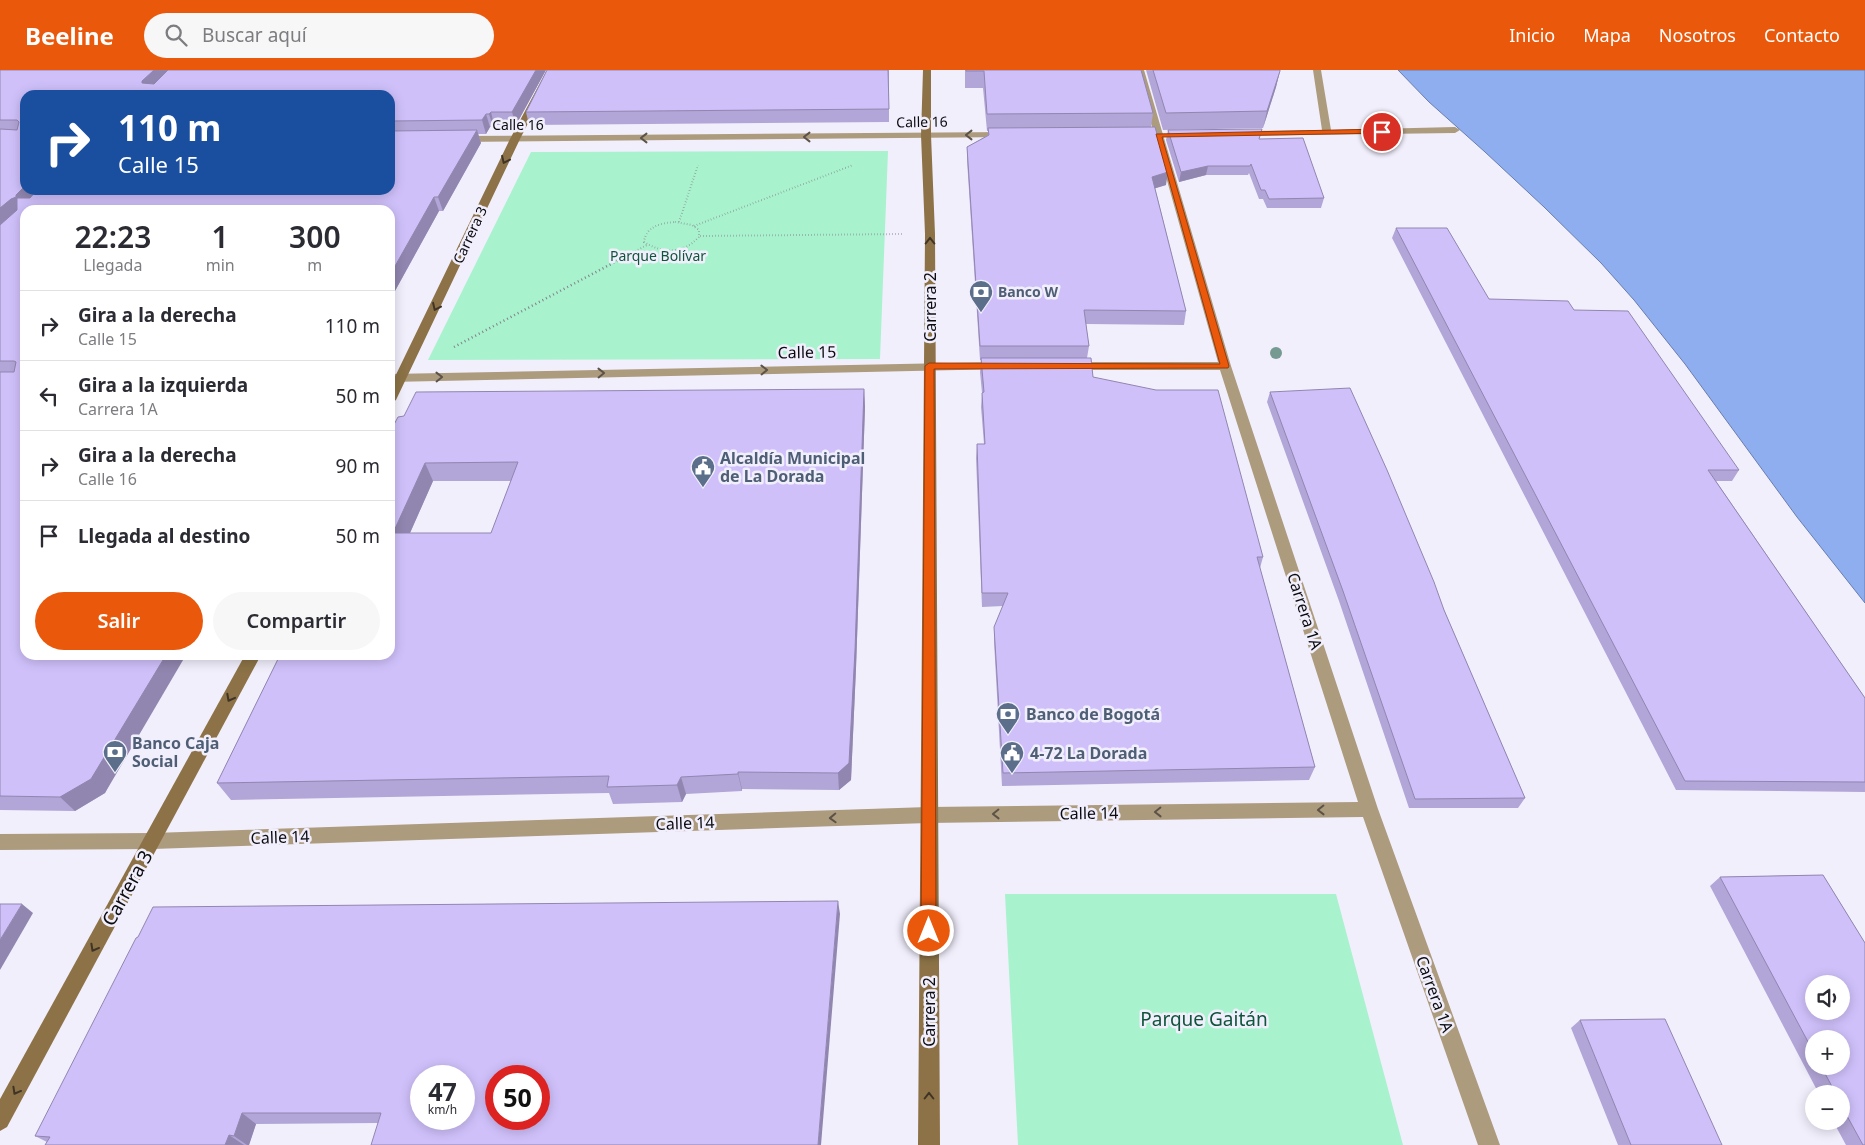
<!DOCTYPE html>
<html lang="es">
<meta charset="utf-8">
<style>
:root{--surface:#fff;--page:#f7f7f7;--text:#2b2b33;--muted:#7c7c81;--line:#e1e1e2;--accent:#ea580c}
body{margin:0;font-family:"Noto Sans",sans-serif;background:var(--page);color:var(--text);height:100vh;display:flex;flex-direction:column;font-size:19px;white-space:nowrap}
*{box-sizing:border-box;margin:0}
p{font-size:16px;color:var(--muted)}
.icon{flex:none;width:28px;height:28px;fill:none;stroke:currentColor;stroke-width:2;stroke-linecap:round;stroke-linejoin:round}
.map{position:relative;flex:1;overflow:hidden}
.details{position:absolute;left:20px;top:135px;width:375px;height:455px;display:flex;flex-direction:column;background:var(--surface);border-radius:15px;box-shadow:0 2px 12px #0003}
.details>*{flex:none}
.top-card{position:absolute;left:20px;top:20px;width:375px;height:105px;border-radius:15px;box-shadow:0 2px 12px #0003;background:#1a4fa0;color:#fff;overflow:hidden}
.fabs{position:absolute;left:1805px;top:905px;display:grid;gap:10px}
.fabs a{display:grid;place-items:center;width:45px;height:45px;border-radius:50%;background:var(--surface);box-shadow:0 2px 12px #0003;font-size:25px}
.speed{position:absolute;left:410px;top:995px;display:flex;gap:10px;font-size:25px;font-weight:700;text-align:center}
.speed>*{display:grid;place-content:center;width:65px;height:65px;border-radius:50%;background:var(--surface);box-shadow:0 2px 12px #0003;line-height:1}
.speed small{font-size:12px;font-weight:400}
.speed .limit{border:8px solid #d22;background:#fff;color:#111}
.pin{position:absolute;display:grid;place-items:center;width:42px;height:42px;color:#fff;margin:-21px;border:2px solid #fff;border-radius:50%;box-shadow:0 1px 5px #0007}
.me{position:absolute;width:55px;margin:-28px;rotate:0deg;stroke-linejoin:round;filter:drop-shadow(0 0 4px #0008)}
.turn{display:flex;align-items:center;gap:18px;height:105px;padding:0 15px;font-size:22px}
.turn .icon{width:65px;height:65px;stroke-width:2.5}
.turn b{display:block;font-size:35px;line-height:42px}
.eta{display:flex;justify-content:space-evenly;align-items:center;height:85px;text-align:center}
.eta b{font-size:30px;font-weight:600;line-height:35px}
.cta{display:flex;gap:10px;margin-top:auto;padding:10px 15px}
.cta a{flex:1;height:58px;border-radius:30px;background:var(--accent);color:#fff;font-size:20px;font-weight:600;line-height:58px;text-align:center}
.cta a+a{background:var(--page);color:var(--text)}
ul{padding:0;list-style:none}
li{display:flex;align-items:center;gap:15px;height:70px;padding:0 15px;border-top:1px solid var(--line)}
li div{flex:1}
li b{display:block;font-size:19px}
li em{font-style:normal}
header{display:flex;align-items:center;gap:30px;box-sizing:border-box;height:70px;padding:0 25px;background:var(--accent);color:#fff}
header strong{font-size:24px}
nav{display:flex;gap:28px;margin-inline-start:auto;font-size:18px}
.search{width:350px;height:45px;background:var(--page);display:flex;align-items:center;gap:12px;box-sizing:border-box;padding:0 18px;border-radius:28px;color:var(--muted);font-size:19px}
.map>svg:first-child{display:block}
.green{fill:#a8f2ce}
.water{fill:#8faef0;stroke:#687dad}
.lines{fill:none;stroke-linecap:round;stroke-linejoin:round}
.path-far1{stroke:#83818b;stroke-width:2;stroke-dasharray:0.5 2.5;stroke-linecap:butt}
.path{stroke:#83818b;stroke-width:2.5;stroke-dasharray:1 3;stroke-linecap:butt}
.street{fill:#ad9b7e;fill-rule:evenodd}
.secondary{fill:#8c7246;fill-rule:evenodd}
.tree{fill:#759a92}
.wall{fill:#b2a5d7;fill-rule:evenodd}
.shaded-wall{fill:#9186af}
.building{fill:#cfc0fa;stroke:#9186af;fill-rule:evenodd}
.oneway{stroke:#5c5347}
.oneway2{stroke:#3f3426}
.route{fill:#ea580c;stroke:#983908}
.labels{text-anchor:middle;stroke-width:5;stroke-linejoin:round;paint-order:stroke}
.far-street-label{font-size:14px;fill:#0c0b10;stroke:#f2effd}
.far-park-label{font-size:14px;fill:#0f553b;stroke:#f2effd}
.far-service-label{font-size:14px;font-weight:bold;fill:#4e5e75;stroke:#f2effd;text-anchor:start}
.street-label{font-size:16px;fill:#0c0b10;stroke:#f2effd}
.service-label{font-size:16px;font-weight:bold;fill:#4e5e75;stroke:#f2effd;text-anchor:start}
.near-street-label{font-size:19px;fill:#0c0b10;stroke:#f2effd}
.near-park-label{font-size:19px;fill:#0f553b;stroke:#f2effd}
</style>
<header>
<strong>Beeline</strong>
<div class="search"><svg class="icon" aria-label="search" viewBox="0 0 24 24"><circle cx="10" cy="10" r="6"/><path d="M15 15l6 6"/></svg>Buscar aquí</div>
<nav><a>Inicio</a><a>Mapa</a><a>Nosotros</a><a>Contacto</a></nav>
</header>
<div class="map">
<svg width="1865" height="1075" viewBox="0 0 1865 1075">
<rect width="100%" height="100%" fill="#f2effd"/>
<g class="green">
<polygon points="888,81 880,289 428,290 531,82"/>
<polygon points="1005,824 1336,824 1403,1075 1018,1075"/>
</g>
<polygon class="water" points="1398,0 1865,0 1865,533 1797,447 1685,294 1634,230 1601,193 1544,137 1485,82 1429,32"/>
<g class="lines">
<g class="path-far1">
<path d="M675,152L692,155L699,160V167C683,184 663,184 644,172C646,156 661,153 675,152Z"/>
<polyline points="679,152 698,95"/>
<polyline points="694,156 853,95"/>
<polyline points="700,166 902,164"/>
<polyline points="630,184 647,175"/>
</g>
<polyline class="path" points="454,277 632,183"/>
<g class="street">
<polygon points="1136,0 1144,0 1231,296 1378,739 1500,1075 1478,1075 1363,747 928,753 153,779 0,780 0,764 153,763 928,737 1358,732 1220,300 1071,300 1065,296 1071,292 1218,292"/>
<polygon points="1313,0 1321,0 1331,60 1455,57 1460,60 1455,63 1239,66 1239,62 1242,61 1322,60"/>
<polygon points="1009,62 1012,63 1012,67 459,72 454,69 459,66"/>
<polygon points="1001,292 1007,296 1005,299 390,312 390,304"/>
</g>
<g class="secondary">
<polygon points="547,0 555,0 520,69 396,330 390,334 390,317 510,69"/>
<polygon points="923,0 931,0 931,65 935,164 940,1075 918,1075 925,164 921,65"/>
<polygon points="245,585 261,585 7,1057 0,1061 0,1029"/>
</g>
</g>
<circle class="tree" cx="1276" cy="283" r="6"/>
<g class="wall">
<path d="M0,0H546L516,55H494L493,57H490L486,64H478L481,73L443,141H439L390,230V140L105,723L75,741L0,740ZM25,25H390V120H25Z"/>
<polygon points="889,0 889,52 529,55 526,42"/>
<polygon points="965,0 1141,0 1153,43 1151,57 1166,115 1155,118 1186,241 1184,255 1086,254 1089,276 1087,288 1093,307 1263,487 1260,498 1315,697 1309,710 1002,716 994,571 994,557 1003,536 982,537 976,388 977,374 984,374 981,337 982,323 980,302 981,290 980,290 967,90 967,77 988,65 988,61 987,61 983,18 965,18"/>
<polygon points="1146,0 1280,0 1276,17 1263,58 1163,60"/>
<polygon points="1168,60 1260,69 1324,128 1321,138 1267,138 1263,129 1259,129 1249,103 1248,105 1206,105 1179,112 1166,70"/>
<polygon points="1396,158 1489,229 1574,240 1739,400 1732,411 1716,411 1865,628 1865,722 1676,720 1392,168"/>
<path d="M864,319L865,337L856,598L851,710L839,720L742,719V721L686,724L682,732L613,734L609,723L231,730L217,713L390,362ZM433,411H511L491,463H410Z"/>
<polygon points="1270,322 1444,540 1525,728 1518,738 1409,738 1339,531 1267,332"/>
<path d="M1823,805L1865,873V1075H1846L1833,1051H1841V1024H1819L1710,816L1720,807ZM1814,914H1841V941H1814ZM1814,969H1841V996H1814Z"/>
<polygon points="840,844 378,1053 256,1054 249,1075 45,1075 47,1072 35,1066"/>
<polygon points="1580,950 1722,1075 1618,1075 1571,958"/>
</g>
<g class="shaded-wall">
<polygon points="154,0 175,0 149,24 142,13 142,11"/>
<polygon points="536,0 546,0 516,55 512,42"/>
<polygon points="1280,1 1276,17 1263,58 1267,41"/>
<polygon points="491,42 494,55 493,57 489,44"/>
<polygon points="486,44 490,57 486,64 482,50"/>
<polygon points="477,60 481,73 443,141 438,127"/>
<polygon points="1208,96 1206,105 1179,112 1181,102"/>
<polygon points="1168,102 1166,115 1150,120 1152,107"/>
<polygon points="25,116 25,120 43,120 0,160 0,138"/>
<polygon points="434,127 439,141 390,230 390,205"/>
<polygon points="864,319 865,337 856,598 851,710 839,720 838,703"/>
<polygon points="425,393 433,411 402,481 393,463"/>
<polygon points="166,585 186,585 105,723 75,741 60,727"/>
<polygon points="738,702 742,719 742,721 738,704"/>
<polygon points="681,707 686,724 682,732 677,715"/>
<polygon points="838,831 840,844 821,1075 818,1075"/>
<polygon points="22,834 33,843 0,900 0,870"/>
<polygon points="242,1043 256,1054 249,1075 247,1075 234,1066"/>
<polygon points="229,1065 244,1075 225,1075"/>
</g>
<g class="building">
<polygon points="0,0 154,0 142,11 142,13 154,14 168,0 536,0 512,42 491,42 489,44 486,44 482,50 390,51 390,25 25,25 25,116 16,125 16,127 11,129 0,138 0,59 17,60 19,52 17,50 0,50"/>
<polygon points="547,0 888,0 889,39 526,42"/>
<polygon points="966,0 1141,0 1153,43 987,44 984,1 966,1"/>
<polygon points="1153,0 1280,0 1280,1 1267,41 1166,43"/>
<polygon points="1155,57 1168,102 1152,107 1186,241 1084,240 1089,276 980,276 967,77 989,65 988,58"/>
<polygon points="1262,59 1259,69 1303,68 1324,128 1269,129 1265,120 1261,120 1251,94 1250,96 1208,96 1181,102 1168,60"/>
<polygon points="477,60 438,127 434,127 390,205 390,140 25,140 25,585 166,585 91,709 60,727 0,726 0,302 14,302 16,292 14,291 0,291 0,155 17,140 17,128 30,128 37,120 390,120 390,61"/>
<polygon points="1396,158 1447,158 1489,229 1568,231 1574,240 1628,241 1739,400 1708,400 1865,628 1865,712 1685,711"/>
<polygon points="981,288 1091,288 1093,307 1156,320 1218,320 1263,487 1257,487 1315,697 1003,703 994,557 1008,523 982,523 977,374 985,374 982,323 984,322"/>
<polygon points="1350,318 1387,400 1434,512 1444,540 1525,728 1415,729 1343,521 1270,322"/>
<path d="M864,319L855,580L849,693L838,703L738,702V704L681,707L677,715L607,717L609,706L217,713L280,585H390V362L398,347L404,346L416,322ZM518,392L491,463H393L425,393Z"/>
<path d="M1823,805L1865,873V1075H1863L1841,1035V1024H1836L1821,996H1841V969H1814V983L1720,807ZM1814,914H1841V941H1814Z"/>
<path d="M838,831L818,1075H371L381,1043H242L234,1066L229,1065L225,1075H45L50,1067L35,1066L136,868L138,867L153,837ZM421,1006H464V1049H421ZM496,1006H539V1049H496Z"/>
<polygon points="0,834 22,834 0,870"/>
<polygon points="1665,949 1722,1075 1631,1075 1580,950"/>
</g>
<defs><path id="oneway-chevron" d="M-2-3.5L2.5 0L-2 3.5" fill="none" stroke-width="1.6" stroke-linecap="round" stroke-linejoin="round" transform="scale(1.25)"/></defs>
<g class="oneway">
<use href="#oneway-chevron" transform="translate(969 65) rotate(-180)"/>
<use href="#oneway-chevron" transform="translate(807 67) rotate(180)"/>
<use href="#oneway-chevron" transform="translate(644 68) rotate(180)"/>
<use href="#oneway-chevron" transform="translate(764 300) rotate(-1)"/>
<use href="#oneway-chevron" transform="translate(601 303) rotate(-1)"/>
<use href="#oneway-chevron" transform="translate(439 307) rotate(-1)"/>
<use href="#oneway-chevron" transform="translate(1321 740) rotate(179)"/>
<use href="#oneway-chevron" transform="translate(1158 742) rotate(179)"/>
<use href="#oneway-chevron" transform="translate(996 744) rotate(179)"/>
<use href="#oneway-chevron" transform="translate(833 748) rotate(178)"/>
</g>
<g class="oneway2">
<use href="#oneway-chevron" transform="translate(505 90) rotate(115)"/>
<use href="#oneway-chevron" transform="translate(930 171) rotate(-90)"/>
<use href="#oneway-chevron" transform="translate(436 237) rotate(115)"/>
<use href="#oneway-chevron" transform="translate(230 628) rotate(118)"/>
<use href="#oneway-chevron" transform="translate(94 878) rotate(119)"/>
<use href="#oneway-chevron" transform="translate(16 1021) rotate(119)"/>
<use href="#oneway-chevron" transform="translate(929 1026) rotate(-90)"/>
</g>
<polygon class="route" points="1382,59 1386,62 1385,63 1162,67 1229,296 1228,298 934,299 936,861 934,866 929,868 924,866 921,861 925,296 929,293 1220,294 1156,64"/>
<defs>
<g id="bank-pin" transform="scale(1.25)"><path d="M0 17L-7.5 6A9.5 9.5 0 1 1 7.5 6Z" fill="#5c6f8a" stroke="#f2effd"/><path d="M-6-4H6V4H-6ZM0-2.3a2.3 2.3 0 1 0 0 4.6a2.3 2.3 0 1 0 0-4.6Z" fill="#fff"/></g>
<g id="civic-pin" transform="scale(1.25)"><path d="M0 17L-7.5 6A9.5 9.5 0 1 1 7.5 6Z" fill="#5c6f8a" stroke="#f2effd"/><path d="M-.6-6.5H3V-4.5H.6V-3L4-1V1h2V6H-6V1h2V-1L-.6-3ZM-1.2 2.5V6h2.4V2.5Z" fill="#fff"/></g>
</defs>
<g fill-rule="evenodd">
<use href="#bank-pin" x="981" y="222"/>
<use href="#civic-pin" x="703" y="397"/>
<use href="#bank-pin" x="1008" y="644"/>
<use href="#bank-pin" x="115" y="682"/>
<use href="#civic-pin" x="1012" y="683"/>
</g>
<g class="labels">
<g class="far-street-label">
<text transform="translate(922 52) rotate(-1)" y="5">Calle 16</text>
<text x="518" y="60">Calle 16</text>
<text transform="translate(470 165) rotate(-65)" y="5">Carrera 3</text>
</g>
<g class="far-park-label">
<text x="658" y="191">Parque Bolívar</text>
</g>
<g class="far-service-label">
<text x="998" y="227">Banco W</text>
</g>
<g class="street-label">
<text transform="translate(930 237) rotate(-90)" y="6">Carrera 2</text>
<text transform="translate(807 282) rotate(-1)" y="6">Calle 15</text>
<text transform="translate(1305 541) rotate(72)" y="6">Carrera 1A</text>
<text transform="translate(1089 743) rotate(-1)" y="6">Calle 14</text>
<text transform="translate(685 753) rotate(-2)" y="6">Calle 14</text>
<text transform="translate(280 767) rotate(-2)" y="6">Calle 14</text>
<text transform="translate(1435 924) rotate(70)" y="6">Carrera 1A</text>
<text transform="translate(929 942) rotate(-90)" y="6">Carrera 2</text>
</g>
<g class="service-label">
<text x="720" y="394">Alcaldía Municipal<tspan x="720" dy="18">de La Dorada</tspan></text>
<text x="1026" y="650">Banco de Bogotá</text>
<text x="132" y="679">Banco Caja<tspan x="132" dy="18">Social</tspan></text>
<text x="1030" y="689">4-72 La Dorada</text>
</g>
<g class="near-street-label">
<text transform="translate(127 818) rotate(-61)" y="7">Carrera 3</text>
</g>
<g class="near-park-label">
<text x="1204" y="956">Parque Gaitán</text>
</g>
</g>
</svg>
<div class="fabs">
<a><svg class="icon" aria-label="sound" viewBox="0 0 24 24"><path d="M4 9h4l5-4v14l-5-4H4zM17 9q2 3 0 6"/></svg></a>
<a>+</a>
<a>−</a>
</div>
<div class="speed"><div>47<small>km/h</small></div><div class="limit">50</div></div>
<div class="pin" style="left:1382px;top:62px;background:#d93025"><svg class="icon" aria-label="arrive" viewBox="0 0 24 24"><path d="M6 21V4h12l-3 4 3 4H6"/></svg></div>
<svg class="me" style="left:929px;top:861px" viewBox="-20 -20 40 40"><circle r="17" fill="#ea580c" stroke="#fff" stroke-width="3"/><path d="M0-11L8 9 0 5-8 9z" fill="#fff"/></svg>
<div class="top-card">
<div class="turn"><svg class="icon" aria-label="right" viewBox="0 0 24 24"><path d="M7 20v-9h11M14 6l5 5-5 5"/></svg><div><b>110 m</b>Calle 15</div></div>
</div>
<section class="details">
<div class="eta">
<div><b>22:23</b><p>Llegada</p></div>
<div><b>1</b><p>min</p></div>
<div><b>300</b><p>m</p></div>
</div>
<ul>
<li><svg class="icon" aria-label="right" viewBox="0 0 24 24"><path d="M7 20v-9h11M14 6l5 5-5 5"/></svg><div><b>Gira a la derecha</b><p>Calle 15</p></div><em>110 m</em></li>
<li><svg class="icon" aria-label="left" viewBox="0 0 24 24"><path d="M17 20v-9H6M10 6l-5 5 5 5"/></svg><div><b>Gira a la izquierda</b><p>Carrera 1A</p></div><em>50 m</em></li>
<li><svg class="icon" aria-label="right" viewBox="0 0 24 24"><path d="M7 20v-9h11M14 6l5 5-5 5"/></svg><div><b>Gira a la derecha</b><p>Calle 16</p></div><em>90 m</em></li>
<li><svg class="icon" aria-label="arrive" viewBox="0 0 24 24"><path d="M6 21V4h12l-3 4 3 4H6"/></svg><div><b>Llegada al destino</b></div><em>50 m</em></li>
</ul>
<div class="cta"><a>Salir</a><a>Compartir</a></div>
</section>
</div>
